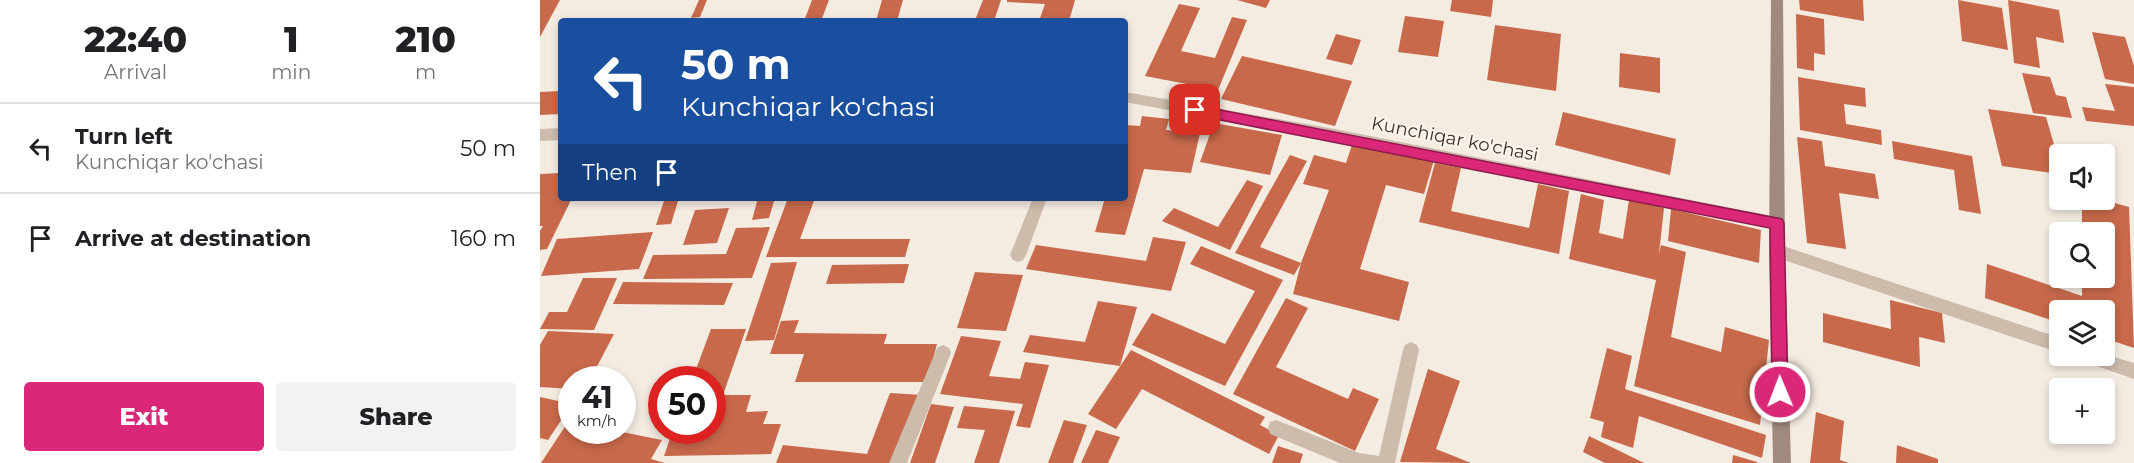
<!DOCTYPE html>
<style>
:root{--surface:#fff;--page:#f2f2f2;--text:#202124;--muted:#757577;--line:#e0e0e0;--accent:#db2777}
body{margin:0;font-family:Montserrat,sans-serif;background:var(--page);color:var(--text);height:100vh;display:flex;flex-direction:column;font-size:22px;white-space:nowrap}
*{box-sizing:border-box;margin:0}
p{font-size:20px;color:var(--muted)}
.icon{flex:none;width:33px;height:33px;fill:none;stroke:currentColor;stroke-width:2;stroke-linecap:round;stroke-linejoin:round}
.map{position:relative;flex:1;overflow:hidden}
.sheet{display:flex;flex-direction:column;background:var(--surface);width:540px}
.sheet>*{flex:none}
.hud{position:absolute;left:18px;top:18px;width:570px;height:183px;border-radius:6px;box-shadow:0 3px 9px #0003;background:#1a4fa0;color:#fff;overflow:hidden}
.buttons{position:absolute;left:1509px;top:144px;display:grid;gap:12px}
.buttons a{display:grid;place-items:center;width:66px;height:66px;border-radius:6px;background:var(--surface);box-shadow:0 3px 9px #0003;font-size:30px}
.speed{position:absolute;left:18px;top:366px;display:flex;gap:12px;font-size:30px;font-weight:700;text-align:center}
.speed>*{display:grid;place-content:center;width:78px;height:78px;border-radius:50%;background:var(--surface);box-shadow:0 3px 9px #0003;line-height:1}
.speed small{font-size:15px;font-weight:400}
.speed .limit{border:9px solid #d22;background:#fff;color:#111}
.pin{position:absolute;display:grid;place-items:center;width:51px;height:51px;color:#fff;margin:-26px;border-radius:12px;box-shadow:0 3px 9px #0006}
.me{position:absolute;width:66px;margin:-33px;rotate:359deg;stroke-linejoin:round;filter:drop-shadow(0 0 4px #0008)}
.turn{display:flex;align-items:center;gap:21px;height:126px;padding:0 24px;font-size:27px}
.turn .icon{width:78px;height:78px;stroke-width:2.5}
.turn b{display:block;font-size:42px;line-height:51px}
.then{display:flex;align-items:center;height:57px;padding:0 24px;background:#0003;gap:12px;font-size:22px}
.eta{display:flex;justify-content:space-evenly;align-items:center;height:102px;text-align:center}
.eta b{font-size:36px;font-weight:800;line-height:42px}
.cta{display:flex;gap:12px;margin-top:auto;padding:12px 24px}
.cta a{flex:1;height:69px;border-radius:6px;background:var(--accent);color:#fff;font-size:24px;font-weight:800;line-height:69px;text-align:center}
.cta a+a{background:var(--page);color:var(--text)}
ul{padding:0;list-style:none}
li{display:flex;align-items:center;gap:18px;height:90px;padding:0 24px;border-top:2px solid var(--line)}
li div{flex:1}
li b{display:block;font-size:22px}
li em{font-style:normal}
main{display:flex;flex:1;min-height:0}
.map>svg:first-child{display:block}
.building{fill:#c8694b}
.lines{fill:none;stroke-linecap:round;stroke-linejoin:round}
.street{fill:#cdbbac;fill-rule:evenodd}
.secondary{fill:#a18a7d;fill-rule:evenodd}
.route{fill:#db2777;stroke:#8e194d;stroke-width:1.5}
.labels{text-anchor:middle;stroke-width:4.5;stroke-linejoin:round;paint-order:stroke}
.street-label{font-size:18px;fill:#3b302b;stroke:#fbf5ee}
</style>
<main>
<section class="sheet">
<div class="eta">
<div><b>22:40</b><p>Arrival</p></div>
<div><b>1</b><p>min</p></div>
<div><b>210</b><p>m</p></div>
</div>
<ul>
<li><svg class="icon" aria-label="left" viewBox="0 0 24 24"><path d="M17 20v-9H6M10 6l-5 5 5 5"/></svg><div><b>Turn left</b><p>Kunchiqar ko'chasi</p></div><em>50 m</em></li>
<li><svg class="icon" aria-label="arrive" viewBox="0 0 24 24"><path d="M6 21V4h12l-3 4 3 4H6"/></svg><div><b>Arrive at destination</b></div><em>160 m</em></li>
</ul>
<div class="cta"><a>Exit</a><a>Share</a></div>
</section>
<div class="map">
<svg width="1594" height="463" viewBox="0 0 1594 463">
<rect width="100%" height="100%" fill="#f4ebe1"/>
<g class="building">
<polygon points="0,0 20,0 0,37"/>
<polygon points="159,0 167,0 160,17 151,18"/>
<polygon points="272,0 289,0 281,21 264,21"/>
<polygon points="342,0 363,0 357,21 336,21"/>
<polygon points="443,0 461,0 454,21 435,20"/>
<polygon points="467,0 535,0 529,21 499,21 505,4 467,2"/>
<polygon points="697,0 730,0 726,8"/>
<polygon points="912,0 953,0 951,17 910,11"/>
<polygon points="1259,0 1323,0 1324,21 1260,10"/>
<polygon points="1418,0 1462,8 1468,50 1422,41"/>
<polygon points="1468,0 1519,10 1524,43 1496,37 1500,68 1474,63"/>
<polygon points="639,4 660,8 641,51 675,58 692,17 707,20 678,90 605,76"/>
<polygon points="1256,14 1284,19 1285,55 1274,53 1274,71 1257,68"/>
<polygon points="865,16 904,21 898,57 858,52"/>
<polygon points="955,25 1021,34 1016,91 947,80"/>
<polygon points="1552,32 1585,37 1594,66 1594,84 1565,79"/>
<polygon points="796,34 821,40 812,65 786,59"/>
<polygon points="1080,53 1120,58 1120,93 1079,87"/>
<polygon points="702,56 812,81 795,126 681,99"/>
<polygon points="1482,73 1510,77 1516,95 1526,97 1532,118 1493,113"/>
<polygon points="1258,77 1325,88 1326,107 1304,104 1306,124 1341,130 1342,145 1260,130"/>
<polygon points="1565,84 1594,87 1594,126 1546,121 1542,107 1575,111"/>
<polygon points="21,91 21,114 0,115 0,92"/>
<polygon points="1448,109 1506,117 1520,165 1520,174 1462,166"/>
<polygon points="1023,112 1136,139 1130,175 1015,145"/>
<polygon points="602,116 629,119 626,130 660,133 651,173 604,169 585,235 555,232 565,198 585,198 585,125 600,126"/>
<polygon points="674,123 742,135 730,175 660,162"/>
<polygon points="1257,137 1282,141 1285,166 1335,174 1339,199 1299,193 1306,249 1267,243"/>
<polygon points="1352,141 1432,156 1441,214 1419,210 1414,170 1354,159"/>
<polygon points="813,142 894,160 884,194 846,185 820,269 869,282 859,321 753,294 761,263 789,190 763,184 774,155 806,163"/>
<polygon points="750,155 767,161 720,247 761,263 754,275 695,253"/>
<polygon points="895,163 921,168 911,211 989,228 998,184 1029,191 1019,254 879,222"/>
<polygon points="21,173 21,198 32,198 7,249 0,250 0,231 3,226 0,226 0,174"/>
<polygon points="707,180 723,186 690,250 622,221 634,208 678,227"/>
<polygon points="1041,194 1064,200 1059,233 1083,239 1089,200 1124,208 1119,254 1121,245 1146,252 1131,337 1181,352 1185,327 1229,340 1220,425 1094,386 1116,280 1029,259"/>
<polygon points="125,198 139,198 131,224 116,225"/>
<polygon points="218,198 235,198 229,218 212,220"/>
<polygon points="248,198 275,198 260,239 370,239 365,257 226,257"/>
<polygon points="1542,200 1564,200 1589,207 1594,348 1564,338 1564,310 1520,310 1520,323 1445,298 1447,264 1542,296 1542,278 1564,278 1564,232 1542,232"/>
<polygon points="189,208 177,243 143,245 155,210"/>
<polygon points="1131,209 1221,230 1219,263 1128,241"/>
<polygon points="230,227 212,278 103,279 113,255 186,254 196,228"/>
<polygon points="113,232 99,269 1,276 17,239"/>
<polygon points="613,237 646,242 631,291 486,269 496,245 606,261"/>
<polygon points="661,246 743,280 685,386 592,345 612,313 685,344 715,291 650,264"/>
<polygon points="257,262 234,340 205,341 231,263"/>
<polygon points="369,264 364,283 286,284 292,265"/>
<polygon points="435,272 483,275 466,331 417,328"/>
<polygon points="43,278 77,278 54,330 0,329 9,312 27,312"/>
<polygon points="83,282 193,283 184,305 73,304"/>
<polygon points="746,298 768,308 736,367 808,399 813,388 839,399 815,451 693,394"/>
<polygon points="1350,300 1402,313 1405,343 1379,337 1380,367 1283,342 1283,313 1351,329"/>
<polygon points="558,301 597,307 580,366 483,352 490,335 545,342"/>
<polygon points="259,320 254,333 347,334 344,344 397,344 387,382 255,382 264,354 230,354 241,321"/>
<polygon points="171,329 206,329 183,395 211,395 206,412 228,411 223,424 241,424 231,454 124,456 133,430 172,430 172,380 152,380"/>
<polygon points="8,331 74,334 50,380 32,380 32,389 0,387 0,345"/>
<polygon points="421,336 461,341 449,376 480,379 485,362 509,365 490,428 476,426 483,404 400,394"/>
<polygon points="1067,348 1092,356 1085,389 1226,435 1222,458 1099,416 1093,448 1061,437 1064,422 1050,418"/>
<polygon points="591,350 725,417 720,425 739,435 729,454 602,389 576,429 548,414"/>
<polygon points="888,369 920,381 896,449 931,463 860,462"/>
<polygon points="350,393 382,395 359,463 236,463 243,445 327,454"/>
<polygon points="0,397 32,404 8,440 0,438"/>
<polygon points="391,404 414,407 395,463 370,463"/>
<polygon points="424,406 475,411 459,463 434,463 445,430 417,428"/>
<polygon points="1276,412 1304,421 1300,460 1309,463 1270,463"/>
<polygon points="524,420 547,425 533,463 508,463"/>
<polygon points="28,422 32,423 32,430 72,430 122,440 111,459 125,463 1,463"/>
<polygon points="556,430 580,437 568,463 541,463"/>
<polygon points="1049,436 1104,463 1065,463 1043,452"/>
<polygon points="1357,445 1398,459 1398,463 1356,463"/>
<polygon points="738,446 763,454 760,463 732,463"/>
<polygon points="1193,455 1217,462 1217,463 1192,463"/>
</g>
<g class="lines">
<g class="street">
<polygon points="585,92 795,129 1237,217 1242,218 1244,223 1242,228 1237,229 795,141 585,102"/>
<polygon points="21,128 21,140 0,141 0,129"/>
<polygon points="493,198 507,198 486,255 483,260 478,262 473,260 470,255"/>
<polygon points="1237,244 1520,338 1520,353 1232,256 1229,251 1232,246"/>
<polygon points="871,342 877,345 879,350 855,463 800,463 730,434 728,428 730,422 736,420 819,453 839,456 863,350 865,345"/>
<polygon points="403,345 409,348 411,353 367,463 349,463 397,348"/>
<polygon points="1564,354 1594,363 1594,379 1542,361 1540,356"/>
</g>
<polygon class="secondary" points="1231,0 1243,0 1245,251 1251,463 1233,463 1229,251"/>
</g>
<polygon class="route" points="655,105 1242,219 1244,223 1248,392 1245,397 1240,399 1235,397 1232,392 1230,228 655,115 649,110"/>
<g class="labels">
<g class="street-label">
<text transform="translate(915 139) rotate(11)" y="6">Kunchiqar ko'chasi</text>
</g>
</g>
</svg>
<div class="buttons">
<a><svg class="icon" aria-label="sound" viewBox="0 0 24 24"><path d="M4 9h4l5-4v14l-5-4H4zM17 9q2 3 0 6"/></svg></a>
<a><svg class="icon" aria-label="search" viewBox="0 0 24 24"><circle cx="10" cy="10" r="6"/><path d="M15 15l6 6"/></svg></a>
<a><svg class="icon" aria-label="layers" viewBox="0 0 24 24"><path d="M12 4l9 5-9 5-9-5zM3 14l9 5 9-5"/></svg></a>
<a>+</a>
</div>
<div class="speed"><div>41<small>km/h</small></div><div class="limit">50</div></div>
<div class="pin" style="left:655px;top:110px;background:#d93025"><svg class="icon" aria-label="arrive" viewBox="0 0 24 24"><path d="M6 21V4h12l-3 4 3 4H6"/></svg></div>
<svg class="me" style="left:1240px;top:392px" viewBox="-20 -20 40 40"><circle r="17" fill="#db2777" stroke="#fff" stroke-width="3"/><path d="M0-11L8 9 0 5-8 9z" fill="#fff"/></svg>
<div class="hud">
<div class="turn"><svg class="icon" aria-label="left" viewBox="0 0 24 24"><path d="M17 20v-9H6M10 6l-5 5 5 5"/></svg><div><b>50 m</b>Kunchiqar ko'chasi</div></div>
<div class="then">Then<svg class="icon" aria-label="arrive" viewBox="0 0 24 24"><path d="M6 21V4h12l-3 4 3 4H6"/></svg></div>
</div>
</div>
</main>
